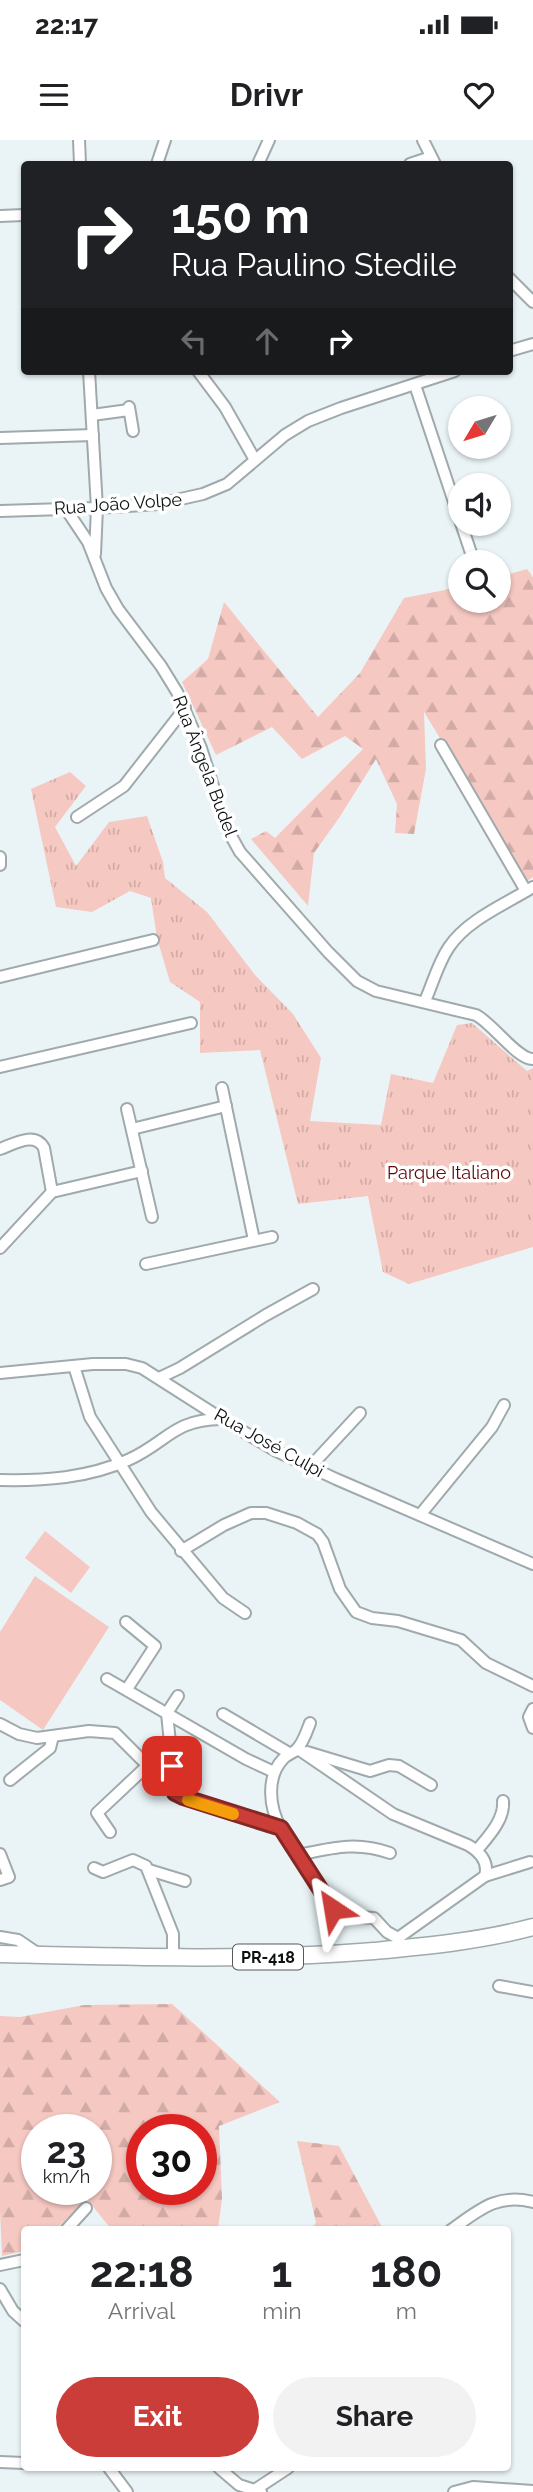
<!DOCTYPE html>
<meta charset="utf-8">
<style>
:root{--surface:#fff;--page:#f2f2f2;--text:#202124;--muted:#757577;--accent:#cb3d38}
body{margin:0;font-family:Raleway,sans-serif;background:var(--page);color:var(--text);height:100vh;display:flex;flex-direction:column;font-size:26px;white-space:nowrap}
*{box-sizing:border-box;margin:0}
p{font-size:23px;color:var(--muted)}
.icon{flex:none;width:38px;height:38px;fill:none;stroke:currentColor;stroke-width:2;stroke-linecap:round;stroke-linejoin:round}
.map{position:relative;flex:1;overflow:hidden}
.sheet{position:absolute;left:21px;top:2086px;width:490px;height:245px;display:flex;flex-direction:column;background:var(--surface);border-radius:7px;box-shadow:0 2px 5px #0004}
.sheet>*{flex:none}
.top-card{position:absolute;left:21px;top:21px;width:492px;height:214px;border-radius:7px;box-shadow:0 2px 5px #0004;background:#202124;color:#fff;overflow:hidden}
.needle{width:46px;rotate:232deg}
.controls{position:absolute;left:448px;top:256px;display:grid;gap:14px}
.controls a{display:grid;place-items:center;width:63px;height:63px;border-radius:50%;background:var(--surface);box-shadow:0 2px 5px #0004;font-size:35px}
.speed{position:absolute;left:21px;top:1974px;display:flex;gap:14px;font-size:35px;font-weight:700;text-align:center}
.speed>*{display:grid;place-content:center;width:91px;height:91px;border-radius:50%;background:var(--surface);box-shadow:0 2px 5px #0004;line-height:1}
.speed small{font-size:18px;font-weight:400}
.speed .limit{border:10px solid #d22;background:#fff;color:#111}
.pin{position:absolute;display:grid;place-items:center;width:60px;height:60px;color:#fff;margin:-30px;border-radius:14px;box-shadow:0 4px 10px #0006}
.me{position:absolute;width:77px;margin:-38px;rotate:327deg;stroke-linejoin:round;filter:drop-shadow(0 0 5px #0008)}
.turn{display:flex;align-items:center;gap:24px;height:147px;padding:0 35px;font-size:32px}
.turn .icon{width:91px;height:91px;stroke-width:2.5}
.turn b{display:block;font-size:49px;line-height:60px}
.lanes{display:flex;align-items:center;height:66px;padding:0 35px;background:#0003;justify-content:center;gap:35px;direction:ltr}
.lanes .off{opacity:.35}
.eta{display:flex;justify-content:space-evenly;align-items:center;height:119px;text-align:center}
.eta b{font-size:42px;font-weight:700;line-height:49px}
.cta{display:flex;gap:14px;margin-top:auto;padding:14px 35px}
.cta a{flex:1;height:80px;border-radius:42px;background:var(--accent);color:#fff;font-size:28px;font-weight:700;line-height:80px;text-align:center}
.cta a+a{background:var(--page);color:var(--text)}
.status{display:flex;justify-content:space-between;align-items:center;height:49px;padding:0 35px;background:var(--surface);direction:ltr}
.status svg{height:19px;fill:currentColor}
header{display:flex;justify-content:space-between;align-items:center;height:91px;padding:0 35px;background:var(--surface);font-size:32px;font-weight:700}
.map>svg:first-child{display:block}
.grass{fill:#f6c8c2}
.forest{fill:url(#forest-firs);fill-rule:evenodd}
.park{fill:url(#park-tufts)}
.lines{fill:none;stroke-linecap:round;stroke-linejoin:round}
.minor-casing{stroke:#a0a9ac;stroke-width:14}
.highway-casing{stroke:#a0a9ac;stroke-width:19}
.minor{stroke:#fff;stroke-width:10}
.highway{stroke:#fff;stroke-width:16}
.route-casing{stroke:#842824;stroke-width:18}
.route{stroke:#cb3d38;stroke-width:12}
.slow{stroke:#f59e0b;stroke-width:12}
.labels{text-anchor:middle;stroke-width:7;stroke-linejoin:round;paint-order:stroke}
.shield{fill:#fff;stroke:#565859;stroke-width:2}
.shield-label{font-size:16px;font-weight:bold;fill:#0e1112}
.street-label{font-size:18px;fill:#0e1112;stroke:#fff}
.park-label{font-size:18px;fill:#60070a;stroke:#fff}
</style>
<div class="status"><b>22:17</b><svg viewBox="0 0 49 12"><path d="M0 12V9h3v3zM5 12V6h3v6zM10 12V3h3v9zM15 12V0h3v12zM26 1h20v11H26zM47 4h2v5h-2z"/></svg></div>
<header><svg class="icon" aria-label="menu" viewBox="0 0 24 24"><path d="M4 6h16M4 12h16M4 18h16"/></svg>Drivr<svg class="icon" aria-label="heart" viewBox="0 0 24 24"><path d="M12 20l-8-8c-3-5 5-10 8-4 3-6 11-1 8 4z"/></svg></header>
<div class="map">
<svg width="533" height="2352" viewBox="0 0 533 2352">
<defs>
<pattern id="forest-firs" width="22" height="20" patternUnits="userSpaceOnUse" patternTransform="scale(1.75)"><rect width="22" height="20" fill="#f6c8c2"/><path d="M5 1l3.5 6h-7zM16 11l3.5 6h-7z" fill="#d2aba6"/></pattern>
<pattern id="park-tufts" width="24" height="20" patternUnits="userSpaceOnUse" patternTransform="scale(1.75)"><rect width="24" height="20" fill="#f6c8c2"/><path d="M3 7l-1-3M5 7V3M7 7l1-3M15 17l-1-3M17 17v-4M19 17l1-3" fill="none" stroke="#d2aba6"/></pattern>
</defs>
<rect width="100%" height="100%" fill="#eaf4f7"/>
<g class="grass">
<polygon points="45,1391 90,1427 71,1453 25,1418"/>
<polygon points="35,1436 109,1487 43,1590 0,1560 0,1492"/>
</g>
<g class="forest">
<polygon points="527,429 533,437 533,737 527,741 424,572 426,629 414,694 395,693 397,664 376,619 339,678 314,713 308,766 251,699 266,691 275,698 363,609 345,596 302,619 272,587 216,615 182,542 208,519 224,462 318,577 360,533 404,458 460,447 460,460 499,460 499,437"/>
<path d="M172,1864L280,1962L219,1986L222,2059L218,2089H111L87,2059L56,2089L24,2090V2111L2,2116L0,2070V1876L20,1877L84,1865ZM37,1990H96V2049H37ZM142,1990H201V2049H142Z"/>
<polygon points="297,2001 339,2006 383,2089 312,2089 316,2082"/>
</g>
<polygon class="park" points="70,632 86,646 55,687 76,726 109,682 147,676 163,722 165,738 207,772 255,835 293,874 321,918 310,981 381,985 391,934 433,943 457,885 472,883 527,931 533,928 533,1107 409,1144 383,1132 368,1056 298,1064 260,910 200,913 200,862 170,842 157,798 151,758 130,751 92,772 56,767 31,649"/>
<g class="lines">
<g class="minor-casing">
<g id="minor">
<polyline points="79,0 80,24"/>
<polyline points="423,0 435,24"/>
<polyline points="157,24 165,0"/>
<polyline points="258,24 269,0"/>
<polyline points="410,24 431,17"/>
<polyline points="0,76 24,75"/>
<polyline points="509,138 533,162"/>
<polyline points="509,211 533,204"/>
<polyline points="89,231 97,368 95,414"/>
<polyline points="198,231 225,267 255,320"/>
<polyline points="415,245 460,380"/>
<polyline points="129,267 133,291"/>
<polyline points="92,275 129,270"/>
<polyline points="0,298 93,295"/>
<path d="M66,369L88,402L106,448L118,469L161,526L177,552L201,608L226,687L240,712L328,812L357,841L376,851L476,875C492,883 518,920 533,919"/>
<polyline points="0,371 97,368 158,364 203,354 227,344 285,295 308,281 341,268 455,231"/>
<polyline points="461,383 474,422"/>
<polyline points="441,605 526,751"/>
<polyline points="77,677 124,646 185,568"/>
<polyline points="0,717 0,725"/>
<polyline points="0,837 153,800"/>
<path d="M425,861C433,843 438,823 449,807C468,779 506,764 533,747"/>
<polyline points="0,927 191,883"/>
<polyline points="222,948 254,1100"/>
<polyline points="127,969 152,1077"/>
<polyline points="132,989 226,966"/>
<path d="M0,1009C14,1004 35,991 44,1008L52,1052"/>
<polyline points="0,1108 52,1052 142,1031"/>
<polyline points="146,1124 272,1097"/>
<polyline points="74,1226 90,1277 151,1372 223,1458 245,1473"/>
<polyline points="0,1233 93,1224 126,1224 142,1228 222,1279 276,1311 336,1339 533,1424"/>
<polyline points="159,1238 180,1228 266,1175 313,1149"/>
<polyline points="310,1327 360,1273"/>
<path d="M0,1340C44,1341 88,1338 128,1320C168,1302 172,1280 221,1279"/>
<polyline points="420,1375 492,1287 504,1265"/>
<polyline points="181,1411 224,1385 251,1373 266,1373 297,1383 317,1394 323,1402 340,1449 356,1472 372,1478 398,1481 461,1500 486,1523 533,1546"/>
<polyline points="126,1482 155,1506 127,1549"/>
<polyline points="107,1539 246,1619 274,1632"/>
<polyline points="533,1569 529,1577 533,1588"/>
<polyline points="223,1574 289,1613"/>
<polyline points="0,1584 19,1594 37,1598 89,1591 115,1593 175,1653 192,1661 281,1688 336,1773 343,1776 374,1778 387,1792 398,1798 399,1809"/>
<path d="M298,1609L393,1674L468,1705C480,1712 489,1722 485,1736L398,1798"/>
<polyline points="307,1612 370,1631 389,1625 399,1626 431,1645"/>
<polyline points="10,1640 50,1608 53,1596"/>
<polyline points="175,1653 167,1573 178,1556"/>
<path d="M281,1688C269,1668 266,1637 283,1619C287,1614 294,1613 297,1609C303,1603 307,1591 310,1583"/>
<polyline points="110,1692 97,1673 147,1626"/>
<path d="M477,1710C488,1697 505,1679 503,1661"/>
<polyline points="0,1714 9,1737 0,1740"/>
<path d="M298,1715C332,1708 356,1701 390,1713"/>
<polyline points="94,1728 103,1732 133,1720 146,1726 173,1794 173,1817"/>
<polyline points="149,1730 185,1741"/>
<polyline points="485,1736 530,1722"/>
<polyline points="0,1797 18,1800 40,1815"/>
<polyline points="499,1846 533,1852"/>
<polyline points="66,2090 86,2068"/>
<path d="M451,2090C479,2070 497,2053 533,2062"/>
<polyline points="0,2125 24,2120"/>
<polyline points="0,2149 13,2171 24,2181"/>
<polyline points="0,2322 24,2323"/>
<polyline points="109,2328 127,2352"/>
<polyline points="219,2328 239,2345 261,2352"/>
<polyline points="256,2349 288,2328"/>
<polyline points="454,2352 473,2347 533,2351"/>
</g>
</g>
<g class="highway-casing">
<path id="highway" d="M0,1814C125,1817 250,1821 374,1811C427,1806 481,1801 533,1787"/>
</g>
<use href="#minor" class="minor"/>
<use href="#highway" class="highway"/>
</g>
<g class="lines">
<g class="route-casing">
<polyline id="route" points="172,1626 175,1653 183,1657 281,1688 333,1769"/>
</g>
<use href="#route" class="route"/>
<polyline class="slow" points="188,1660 233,1674"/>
</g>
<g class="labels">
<rect class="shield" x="233" y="1804.5" width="70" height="25" rx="5"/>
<g class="shield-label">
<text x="268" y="1823">PR-418</text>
</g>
<g class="street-label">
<text transform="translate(118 364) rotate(-4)" y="6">Rua João Volpe</text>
<text transform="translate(205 626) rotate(69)" y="6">Rua Ângela Budel</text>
<text transform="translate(269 1303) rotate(29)" y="6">Rua José Culpi</text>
</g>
<g class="park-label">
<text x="449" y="1039">Parque Italiano</text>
</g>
</g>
</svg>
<div class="controls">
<a><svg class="needle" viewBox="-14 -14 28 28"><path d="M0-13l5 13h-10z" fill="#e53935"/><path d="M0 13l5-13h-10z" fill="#757577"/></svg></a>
<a><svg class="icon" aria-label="sound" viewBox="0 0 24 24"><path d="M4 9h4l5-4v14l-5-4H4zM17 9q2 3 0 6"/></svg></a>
<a><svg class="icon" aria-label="search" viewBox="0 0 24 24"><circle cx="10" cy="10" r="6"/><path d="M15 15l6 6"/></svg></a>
</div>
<div class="speed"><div>23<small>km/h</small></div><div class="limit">30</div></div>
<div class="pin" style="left:172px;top:1626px;background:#d93025"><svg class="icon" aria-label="arrive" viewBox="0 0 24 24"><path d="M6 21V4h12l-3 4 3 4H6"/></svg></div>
<svg class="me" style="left:333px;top:1769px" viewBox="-20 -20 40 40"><path d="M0-17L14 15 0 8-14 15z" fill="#cb3d38" stroke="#fff" stroke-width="4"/></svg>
<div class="top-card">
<div class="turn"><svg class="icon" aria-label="right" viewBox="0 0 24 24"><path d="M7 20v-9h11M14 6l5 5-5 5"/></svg><div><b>150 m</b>Rua Paulino Stedile</div></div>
<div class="lanes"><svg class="icon off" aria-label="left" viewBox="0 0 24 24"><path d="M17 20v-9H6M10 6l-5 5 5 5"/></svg><svg class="icon off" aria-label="ahead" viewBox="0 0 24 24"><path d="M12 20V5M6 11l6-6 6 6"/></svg><svg class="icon" aria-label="right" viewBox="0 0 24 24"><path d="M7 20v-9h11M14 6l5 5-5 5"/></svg></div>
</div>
<section class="sheet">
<div class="eta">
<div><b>22:18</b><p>Arrival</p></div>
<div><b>1</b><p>min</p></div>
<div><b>180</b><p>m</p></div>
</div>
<div class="cta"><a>Exit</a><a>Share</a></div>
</section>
</div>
